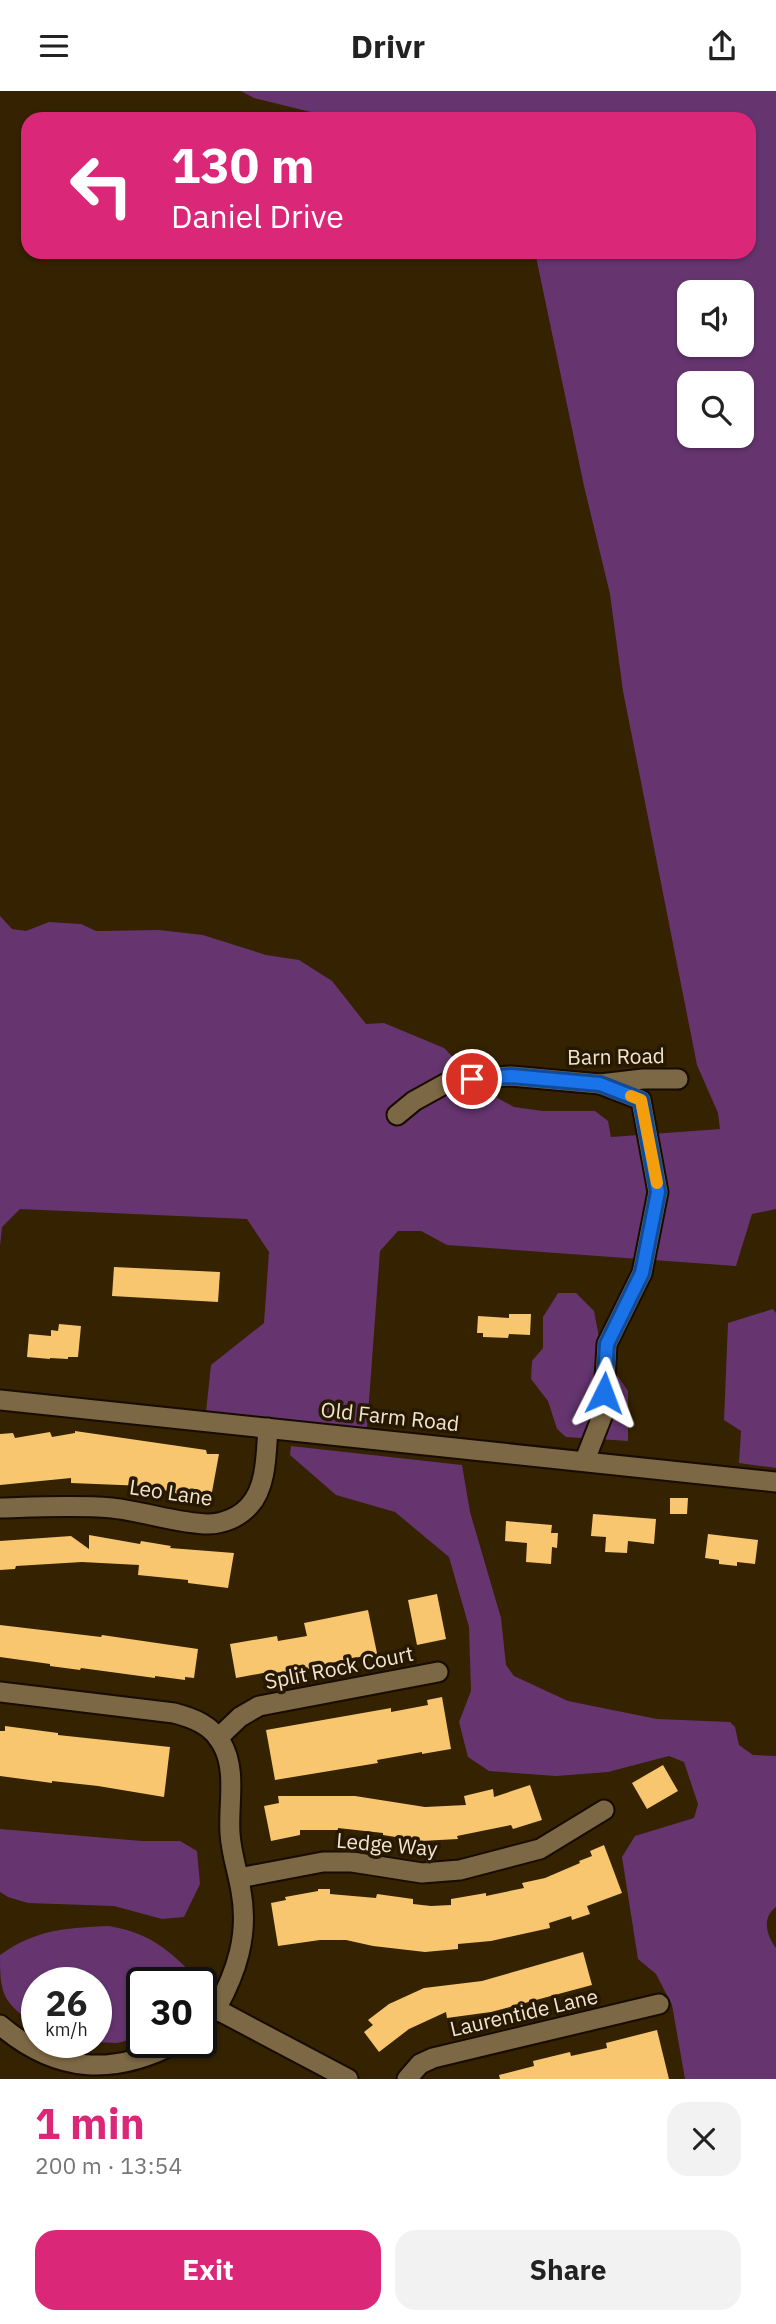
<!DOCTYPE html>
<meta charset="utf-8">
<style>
:root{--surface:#fff;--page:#f2f2f2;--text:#222;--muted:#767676;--accent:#db2777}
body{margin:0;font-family:"IBM Plex Sans",sans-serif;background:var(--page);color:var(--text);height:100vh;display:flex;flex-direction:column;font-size:26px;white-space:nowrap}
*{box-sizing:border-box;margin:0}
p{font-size:23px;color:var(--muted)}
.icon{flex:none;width:38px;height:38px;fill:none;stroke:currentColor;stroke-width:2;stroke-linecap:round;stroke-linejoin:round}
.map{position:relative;height:1988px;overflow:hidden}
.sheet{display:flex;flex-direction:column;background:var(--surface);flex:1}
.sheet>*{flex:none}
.top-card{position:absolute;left:21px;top:21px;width:735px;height:147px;border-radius:21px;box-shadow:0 2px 5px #0004;background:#db2777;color:#fff;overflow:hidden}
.buttons{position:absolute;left:677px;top:189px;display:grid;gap:14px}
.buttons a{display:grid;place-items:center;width:77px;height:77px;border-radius:14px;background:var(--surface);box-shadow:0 2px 5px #0004;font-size:35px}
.speed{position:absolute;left:21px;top:1876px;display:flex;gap:14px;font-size:35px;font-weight:700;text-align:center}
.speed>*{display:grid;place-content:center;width:91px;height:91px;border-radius:50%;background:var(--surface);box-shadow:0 2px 5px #0004;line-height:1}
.speed small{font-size:18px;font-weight:400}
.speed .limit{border:4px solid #111;border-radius:10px;background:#fff;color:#111}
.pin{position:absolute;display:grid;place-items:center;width:60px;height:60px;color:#fff;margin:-30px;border:4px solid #fff;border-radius:50%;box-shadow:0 2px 7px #0007}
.me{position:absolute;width:77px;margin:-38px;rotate:3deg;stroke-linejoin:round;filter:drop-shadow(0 0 5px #0008)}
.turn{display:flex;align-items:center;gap:24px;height:147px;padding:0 35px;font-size:32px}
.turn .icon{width:91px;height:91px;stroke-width:2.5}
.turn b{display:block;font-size:49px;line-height:60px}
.round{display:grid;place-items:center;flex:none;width:74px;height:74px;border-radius:21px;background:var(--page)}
.summary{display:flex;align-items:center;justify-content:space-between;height:119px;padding:0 35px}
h1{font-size:42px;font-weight:800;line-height:52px;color:var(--accent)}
.action{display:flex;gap:14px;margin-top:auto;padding:14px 35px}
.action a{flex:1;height:80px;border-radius:21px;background:var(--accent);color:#fff;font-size:28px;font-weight:800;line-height:80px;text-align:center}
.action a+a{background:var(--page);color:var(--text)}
header{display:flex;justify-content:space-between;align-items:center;height:91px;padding:0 35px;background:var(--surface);font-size:32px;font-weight:800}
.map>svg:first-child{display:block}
.green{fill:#663570;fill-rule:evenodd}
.building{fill:#f7c66e}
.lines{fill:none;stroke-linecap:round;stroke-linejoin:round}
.street-casing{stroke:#180b00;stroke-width:23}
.street{stroke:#7d6845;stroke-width:19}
.route-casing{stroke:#114b97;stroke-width:18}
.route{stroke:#1a73e8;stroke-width:12}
.slow{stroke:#f59e0b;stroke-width:12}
.labels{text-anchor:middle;stroke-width:7;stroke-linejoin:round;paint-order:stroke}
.street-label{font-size:21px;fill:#f2e6d3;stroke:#271901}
</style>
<header><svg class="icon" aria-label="menu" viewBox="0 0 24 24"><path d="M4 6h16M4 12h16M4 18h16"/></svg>Drivr<svg class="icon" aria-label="share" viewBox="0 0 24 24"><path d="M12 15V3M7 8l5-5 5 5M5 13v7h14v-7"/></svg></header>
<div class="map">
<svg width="776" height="1988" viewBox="0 0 776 1988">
<rect width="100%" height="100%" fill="#342200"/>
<g class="green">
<path d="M241,0H776V1118L752,1123L736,1175L447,1154L421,1140H398L380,1160L367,1337L206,1321L211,1274L264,1232L269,1161L247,1128L20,1118L2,1136L0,1155V825L12,838L26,840L49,831L81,833L96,840L159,839L203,844L266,864L299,869L332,890L366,933L384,932L444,957L488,1002L514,1016L543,1020H595L608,1030L611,1046L720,1038L718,1022L697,974L623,600L610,503L584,395L535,161H749V28H339L254,7ZM690,201H742V254H690ZM690,292H742V345H690Z"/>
<polygon points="558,1202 576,1202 594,1220 602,1262 628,1300 628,1350 566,1346 557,1338 548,1310 531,1288 532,1270 543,1257 543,1226"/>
<polygon points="773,1218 776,1222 776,1377 739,1372 741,1340 724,1329 728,1232"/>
<path d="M291,1355L462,1374L470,1421L501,1527L506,1574L514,1585L568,1610L657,1628L730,1631L735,1636L739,1654L753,1664L776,1665V1816C761,1827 767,1845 776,1857V1988H685L672,1914L656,1883L638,1868L622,1766L635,1745L694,1727L698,1713L684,1671L669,1665L608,1681L556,1685L489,1680L468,1666L459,1631L471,1600L469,1536L449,1466L395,1421L336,1404L290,1364Z"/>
<polygon points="0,1738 142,1750 180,1750 197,1760 200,1793 184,1826 162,1828 114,1815 28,1812 8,1806 0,1801"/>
<path d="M109,1835C155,1843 173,1863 204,1895L201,1898V1892H142V1946L117,1952L96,1951V1892H37V1936C3,1910 0,1906 0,1864C37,1838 65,1837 109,1835Z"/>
</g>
<g class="building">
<polygon points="114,1176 220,1181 218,1211 112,1205"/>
<polygon points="509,1223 531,1223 530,1244 509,1243 508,1247 483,1246 483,1242 477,1242 478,1225 509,1227"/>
<polygon points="59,1233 81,1235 78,1266 68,1266 68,1268 50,1267 50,1268 27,1266 29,1243 51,1245 51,1239 58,1240"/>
<polygon points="75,1340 206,1359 207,1363 219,1363 212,1401 203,1400 202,1405 187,1405 160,1398 155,1403 144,1400 145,1395 71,1392 71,1387 0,1394 0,1343 13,1342 15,1347 50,1341 52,1346 75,1342"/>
<polygon points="670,1407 688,1407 687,1423 670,1423"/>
<polygon points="593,1423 656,1428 654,1453 628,1450 627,1462 605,1461 606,1446 591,1445"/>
<polygon points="506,1430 552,1434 551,1442 558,1442 557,1457 552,1456 551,1473 526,1471 527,1452 505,1450"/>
<polygon points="708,1443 758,1449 755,1473 737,1471 737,1475 719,1473 719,1469 705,1467"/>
<polygon points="89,1444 140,1453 141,1450 171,1455 170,1457 234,1462 228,1497 188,1492 188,1489 138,1484 139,1474 82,1471 16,1475 15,1478 0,1479 0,1450 71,1445 89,1458"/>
<polygon points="437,1503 446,1548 417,1554 408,1509"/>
<polygon points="368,1519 378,1567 365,1569 364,1565 326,1573 327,1577 314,1579 313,1577 275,1583 274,1580 236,1587 230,1553 277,1545 278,1550 307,1545 304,1532"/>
<polygon points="0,1534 101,1546 102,1544 198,1558 194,1587 185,1586 185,1589 155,1585 155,1587 81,1577 80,1579 50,1575 50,1573 0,1566"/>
<polygon points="442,1606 451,1658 422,1663 422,1661 377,1669 378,1672 275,1689 266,1639 391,1617 391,1621 428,1614 427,1609"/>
<polygon points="5,1635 58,1642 58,1644 170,1656 164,1706 98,1695 52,1690 52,1692 0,1685 0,1640 5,1640"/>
<polygon points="663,1674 678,1700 647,1718 632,1692"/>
<polygon points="530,1694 542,1729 513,1738 511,1734 457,1745 458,1748 421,1750 383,1744 383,1742 338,1737 338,1739 300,1739 300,1744 271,1750 264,1715 279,1712 278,1705 355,1705 425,1716 466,1714 464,1705 493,1698 494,1706"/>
<polygon points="604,1754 622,1802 587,1815 590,1823 572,1829 571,1825 549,1832 550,1837 491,1850 458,1853 458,1858 425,1861 373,1855 346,1849 320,1849 278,1855 271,1812 286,1809 285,1806 318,1800 318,1798 330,1798 330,1803 376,1807 377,1803 413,1808 413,1813 431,1815 451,1814 451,1808 486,1802 486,1805 524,1797 522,1792 545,1787 580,1772 579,1770 592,1765 590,1760"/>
<polygon points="583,1861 592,1894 491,1921 447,1927 446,1921 409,1938 379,1961 364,1941 373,1934 368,1929 389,1913 424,1897 482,1890"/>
<polygon points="657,1939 669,1988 500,1988 499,1984 534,1975 533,1970 570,1961 571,1965 607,1957 606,1952"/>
</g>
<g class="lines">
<g class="street-casing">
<g id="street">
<polyline points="397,1024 414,1010 452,989 511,985 600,993 643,988 678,988"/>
<polyline points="0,1309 776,1391"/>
<polyline points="585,1369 603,1323 607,1253 642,1182 658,1101 641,1009 600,993"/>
<path d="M0,1417C37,1416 75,1414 112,1417C142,1420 180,1433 208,1433C223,1433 240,1426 250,1414C267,1395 266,1361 268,1337"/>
<path d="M0,1601L174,1622C193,1627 212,1634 222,1653C237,1679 228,1714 230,1742C231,1762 238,1781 241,1800C249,1843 237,1881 216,1918"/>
<polyline points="218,1647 240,1626 259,1615 438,1581"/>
<polyline points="239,1787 323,1771 352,1771 422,1782 460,1779 540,1758 604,1719"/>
<polyline points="201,1933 216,1918 348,1988"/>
<path d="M0,1934C56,1982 113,1986 178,1951"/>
<polyline points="407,1988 420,1973 433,1967 659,1913"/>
</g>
</g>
<use href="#street" class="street"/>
</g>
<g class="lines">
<g class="route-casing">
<polyline id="route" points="472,988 511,985 600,993 641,1009 658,1101 642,1182 607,1253 604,1302"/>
</g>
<use href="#route" class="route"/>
<polyline class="slow" points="631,1005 641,1009 657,1092"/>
</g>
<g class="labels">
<g class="street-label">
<text transform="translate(616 966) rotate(-1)" y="7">Barn Road</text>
<text transform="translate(390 1326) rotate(6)" y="7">Old Farm Road</text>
<text transform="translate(171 1402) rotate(8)" y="7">Leo Lane</text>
<text transform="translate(339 1577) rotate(-11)" y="7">Split Rock Court</text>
<text transform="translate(387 1754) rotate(5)" y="7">Ledge Way</text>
<text transform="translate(524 1922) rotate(-13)" y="7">Laurentide Lane</text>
</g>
</g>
</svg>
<div class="buttons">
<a><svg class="icon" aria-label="sound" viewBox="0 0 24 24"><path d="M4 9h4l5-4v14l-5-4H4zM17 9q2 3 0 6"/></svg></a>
<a><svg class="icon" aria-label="search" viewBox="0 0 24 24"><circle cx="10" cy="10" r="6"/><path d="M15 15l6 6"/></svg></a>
</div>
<div class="speed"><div>26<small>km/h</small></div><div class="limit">30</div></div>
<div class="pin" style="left:472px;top:988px;background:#d93025"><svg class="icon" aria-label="arrive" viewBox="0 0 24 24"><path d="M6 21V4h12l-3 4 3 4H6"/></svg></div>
<svg class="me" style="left:604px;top:1302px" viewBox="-20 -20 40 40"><path d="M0-17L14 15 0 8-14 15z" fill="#1a73e8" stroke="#fff" stroke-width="4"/></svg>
<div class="top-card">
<div class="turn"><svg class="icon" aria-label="left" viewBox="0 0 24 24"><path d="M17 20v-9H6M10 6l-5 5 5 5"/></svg><div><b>130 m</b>Daniel Drive</div></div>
</div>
</div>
<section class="sheet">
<div class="summary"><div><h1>1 min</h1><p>200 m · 13:54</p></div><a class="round"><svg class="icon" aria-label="close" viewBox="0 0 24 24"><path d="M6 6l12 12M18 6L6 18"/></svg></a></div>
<div class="action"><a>Exit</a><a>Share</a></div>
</section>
